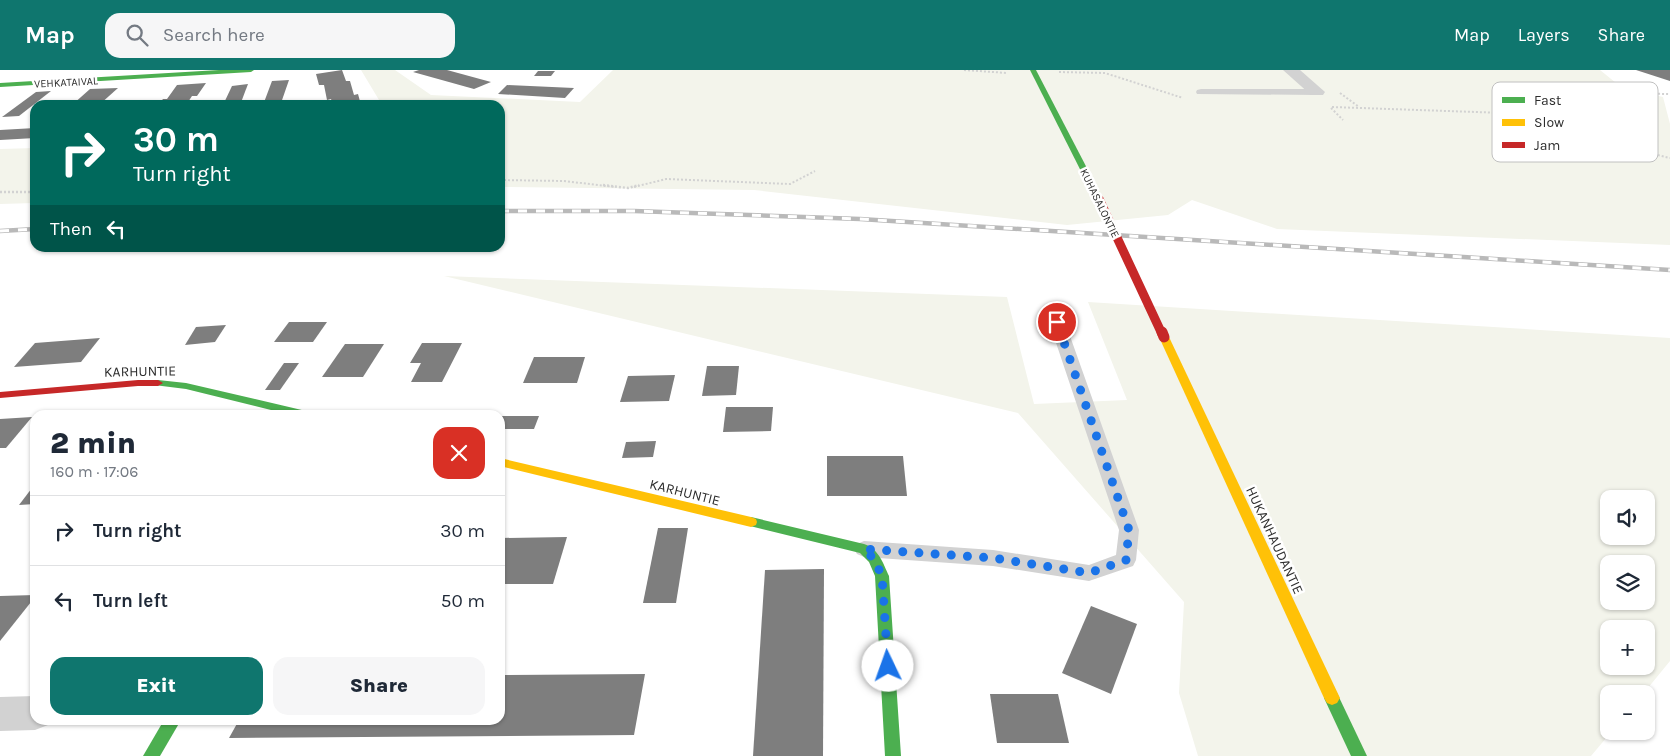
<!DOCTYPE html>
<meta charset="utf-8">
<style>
:root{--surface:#fff;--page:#f6f6f7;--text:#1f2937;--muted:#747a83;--line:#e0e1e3;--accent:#0f766e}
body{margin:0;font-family:Karla,sans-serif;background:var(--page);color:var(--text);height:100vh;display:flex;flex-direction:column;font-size:19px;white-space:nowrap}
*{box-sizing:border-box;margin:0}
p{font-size:16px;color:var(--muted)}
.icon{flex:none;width:28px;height:28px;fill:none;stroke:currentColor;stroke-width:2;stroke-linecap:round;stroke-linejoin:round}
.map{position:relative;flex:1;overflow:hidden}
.panel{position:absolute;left:30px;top:340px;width:475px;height:315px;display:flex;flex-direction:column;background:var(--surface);border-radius:15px;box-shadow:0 1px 4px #0004}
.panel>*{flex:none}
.top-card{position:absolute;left:30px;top:30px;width:475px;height:152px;border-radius:15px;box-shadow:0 1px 4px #0004;background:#00695c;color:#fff;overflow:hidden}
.controls{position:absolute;left:1600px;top:420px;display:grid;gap:10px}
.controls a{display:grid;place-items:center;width:55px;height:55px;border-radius:10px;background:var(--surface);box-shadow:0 1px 4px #0004;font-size:25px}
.pin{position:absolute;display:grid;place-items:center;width:42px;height:42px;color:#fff;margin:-21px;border:2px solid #fff;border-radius:50%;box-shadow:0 1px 5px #0007}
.me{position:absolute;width:55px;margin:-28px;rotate:357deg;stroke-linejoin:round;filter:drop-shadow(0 0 4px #0008)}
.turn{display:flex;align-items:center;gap:18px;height:105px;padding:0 20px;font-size:22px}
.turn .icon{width:65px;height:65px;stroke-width:2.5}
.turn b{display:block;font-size:35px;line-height:42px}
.then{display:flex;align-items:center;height:48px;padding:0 20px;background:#0003;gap:10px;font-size:19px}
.round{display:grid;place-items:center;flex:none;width:52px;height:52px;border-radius:15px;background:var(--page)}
.headline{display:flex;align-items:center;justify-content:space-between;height:85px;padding:0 20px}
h1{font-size:30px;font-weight:800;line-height:38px}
.action{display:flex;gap:10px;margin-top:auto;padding:10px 20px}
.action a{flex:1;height:58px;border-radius:15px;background:var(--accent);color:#fff;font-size:20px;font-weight:800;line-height:58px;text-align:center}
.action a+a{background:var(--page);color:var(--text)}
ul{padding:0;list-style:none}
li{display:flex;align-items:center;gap:15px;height:70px;padding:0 20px;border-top:1px solid var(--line)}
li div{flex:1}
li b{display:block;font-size:19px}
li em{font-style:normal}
header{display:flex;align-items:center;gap:30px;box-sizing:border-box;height:70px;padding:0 25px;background:var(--accent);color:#fff}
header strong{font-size:24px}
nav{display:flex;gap:28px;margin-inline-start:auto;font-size:18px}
.search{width:350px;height:45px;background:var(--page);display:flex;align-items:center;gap:12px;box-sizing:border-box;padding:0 18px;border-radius:15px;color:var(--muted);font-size:19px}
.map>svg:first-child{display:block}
.green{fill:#f3f4eb;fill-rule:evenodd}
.building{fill:#7e7e7e}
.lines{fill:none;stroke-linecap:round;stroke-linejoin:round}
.path-far1{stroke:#d2d2d2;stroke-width:2;stroke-dasharray:2 2;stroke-linecap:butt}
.path{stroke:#d2d2d2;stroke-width:2.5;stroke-dasharray:2 2;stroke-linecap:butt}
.lane{fill:#d2d2d2;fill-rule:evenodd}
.street{fill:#d2d2d2;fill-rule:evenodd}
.fast{fill:#4caf50;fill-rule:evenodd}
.slow{fill:#ffc107;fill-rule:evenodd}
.jam{fill:#c62828;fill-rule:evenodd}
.rail-casing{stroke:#b9b9b9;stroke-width:4.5}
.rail{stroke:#fff;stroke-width:3;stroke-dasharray:9;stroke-linecap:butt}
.jam-bridge-far1{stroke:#c62828;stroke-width:9}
.jam-bridge{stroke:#c62828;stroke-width:11}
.route{stroke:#1a73e8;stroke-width:9;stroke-dasharray:0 16.2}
.labels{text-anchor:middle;stroke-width:5;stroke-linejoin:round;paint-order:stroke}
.far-street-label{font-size:11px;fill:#2d2d2d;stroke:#fff}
.street-label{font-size:14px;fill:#2d2d2d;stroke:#fff}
.key{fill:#fff;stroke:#c0c0c0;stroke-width:1}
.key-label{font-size:14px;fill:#2d2d2d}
</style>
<header>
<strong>Map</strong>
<div class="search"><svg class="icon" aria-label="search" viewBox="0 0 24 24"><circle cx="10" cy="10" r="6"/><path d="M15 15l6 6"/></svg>Search here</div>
<nav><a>Map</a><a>Layers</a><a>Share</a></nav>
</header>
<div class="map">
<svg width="1670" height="686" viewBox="0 0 1670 686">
<rect width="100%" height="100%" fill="#fff"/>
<g class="green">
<polygon points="361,0 395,0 431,25 580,32 613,0 1600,0 1621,17 1663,27 1670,54 1670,175 1277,159 1192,130 1168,145 1067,155 754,120 500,117 500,35 382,35"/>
<polygon points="35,78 35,133 0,134 0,79"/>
<path d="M444,206L1007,227L1034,334L1127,330L1088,232L1670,268V591L1643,624H1609V661H1612L1591,686H1198L1179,623L1184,532L1018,343ZM1609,429H1646V466H1609ZM1609,494H1646V531H1609ZM1609,559H1646V596H1609Z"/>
</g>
<g class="building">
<polygon points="342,0 346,11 350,11 354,25 358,24 361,35 333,35 331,29 327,30 324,15 319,15 316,4"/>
<polygon points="419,0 447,0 491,12 474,19 413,2"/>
<polygon points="1636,0 1670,0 1670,11"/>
<polygon points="538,1 555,1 551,6 534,6"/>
<polygon points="289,10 281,33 263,35 272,11"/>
<polygon points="206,13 197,26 192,26 186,35 158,35 163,29 167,29 177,15"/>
<polygon points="248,14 240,35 223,35 232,16"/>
<polygon points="507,15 574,18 565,28 498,24"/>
<polygon points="118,18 99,35 72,35 90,19"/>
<polygon points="51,21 19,46 2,47 36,22"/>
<polygon points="35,58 35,68 0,70 0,60"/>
<polygon points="289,252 327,252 313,272 274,272"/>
<polygon points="226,255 215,272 185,275 196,257"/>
<polygon points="100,268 81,292 14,297 35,273"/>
<polygon points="422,273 462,273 442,312 411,312 421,293 410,293"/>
<polygon points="345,274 384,274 363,307 322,307"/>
<polygon points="534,287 585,287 577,313 523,313"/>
<polygon points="284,293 299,293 280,320 265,320"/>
<polygon points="707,296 739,296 736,325 702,326"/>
<polygon points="675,305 669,331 620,332 628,306"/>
<polygon points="726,337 773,337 771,361 723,362"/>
<polygon points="500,346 539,346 534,359 500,359"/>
<polygon points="32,347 6,378 0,378 0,349"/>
<polygon points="656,371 653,387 622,388 626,372"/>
<polygon points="827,386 903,386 907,426 827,426"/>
<polygon points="35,414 35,434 19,435"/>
<polygon points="658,458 688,458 676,533 643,533"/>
<polygon points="567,467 553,514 500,514 500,468"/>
<polygon points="824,499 823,686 753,686 765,500"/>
<polygon points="35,525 35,527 0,571 0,526"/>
<polygon points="1091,536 1137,554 1111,624 1062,603"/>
<polygon points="645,604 634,665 229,668 239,650 500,650 500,605"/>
<polygon points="990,624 1058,624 1069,673 997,673"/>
</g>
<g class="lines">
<g class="path-far1">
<polyline points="964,0 1007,3"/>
<polyline points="1059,2 1105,3 1183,28"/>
<polyline points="1340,23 1359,37"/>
<polyline points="1332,37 1562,45 1601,23 1670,24"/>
<polyline points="1331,38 1343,50"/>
<polyline points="1562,45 1649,83 1670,88"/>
<polyline points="500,110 564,111 615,117"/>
<polyline points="634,117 666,109 790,114 815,101"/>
</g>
<g class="path">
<polyline points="603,115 628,118 639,115"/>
<polyline points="0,122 35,122"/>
</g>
<g class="lane">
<polygon points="1201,19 1317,19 1322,22 1317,25 1197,24 1196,22 1197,20"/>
<polygon points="1057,247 1062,249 1065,252 1139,460 1136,490 1133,496 1089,511 993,496 864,487 857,484 854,479 857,474 864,471 993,480 1089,495 1116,485 1119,460 1049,252 1052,249"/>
</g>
<g class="street">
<polygon points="1283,0 1300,0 1325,22 1323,25 1311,25"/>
<polygon points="35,626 35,650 51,650 48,655 35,660 0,661 0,627"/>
</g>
<g class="fast">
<polygon points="219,0 254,0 251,2 0,17 0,13"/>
<polygon points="1030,0 1036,0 1103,129 1102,131 1095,129"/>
<polygon points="158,310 186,313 306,341 312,345 291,345 186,319 154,315 153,313 154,311"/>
<path d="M751,447L864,474C879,479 883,493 889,506L901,686H885L875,506L869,492L860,483L746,455L745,452L746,449Z"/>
<polygon points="1332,621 1337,623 1367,686 1351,686 1324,628 1327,623"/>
<polygon points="164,650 181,650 160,686 143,686"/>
</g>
<g class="slow">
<polygon points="1164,264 1169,267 1340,628 1337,633 1332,635 1327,633 1324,628 1159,267"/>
<polygon points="500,388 751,447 756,449 757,452 756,455 751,457 500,396"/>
</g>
<polygon class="jam" points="138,310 158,310 163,313 158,316 138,316 0,328 0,322"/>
<g class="rail-casing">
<g id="rail">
<polyline points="500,141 634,141 860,149 1670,200"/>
<polyline points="0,161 35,159"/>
</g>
</g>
<use href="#rail" class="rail"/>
<polyline class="jam-bridge-far1" points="1099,129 1162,264"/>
<polyline class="jam-bridge" points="1162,262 1164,267"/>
</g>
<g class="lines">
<polyline class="route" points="888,596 882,506 874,489 864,479 993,488 1089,503 1126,490 1129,460 1057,252"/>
</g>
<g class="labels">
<g class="far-street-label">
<text transform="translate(66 12) rotate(-3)" y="4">VEHKATAIVAL</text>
<text transform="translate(1100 133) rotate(64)" y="4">KUHASALONTIE</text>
</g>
<g class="street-label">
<text transform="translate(140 301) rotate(-1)" y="5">KARHUNTIE</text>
<text transform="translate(685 422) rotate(14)" y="5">KARHUNTIE</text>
<text transform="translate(1275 470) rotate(65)" y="5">HUKANHAUDANTIE</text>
</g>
</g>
<rect x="1492" y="12" width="166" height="80" rx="8" class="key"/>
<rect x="1502" y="27" width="23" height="6" fill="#4caf50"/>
<rect x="1502" y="49" width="23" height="7" fill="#ffc107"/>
<rect x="1502" y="72" width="23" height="6" fill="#c62828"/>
<g class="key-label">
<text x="1534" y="35">Fast</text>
<text x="1534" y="57">Slow</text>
<text x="1534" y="80">Jam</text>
</g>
</svg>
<div class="controls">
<a><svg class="icon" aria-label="sound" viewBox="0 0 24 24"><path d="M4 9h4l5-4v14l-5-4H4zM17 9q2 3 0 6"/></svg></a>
<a><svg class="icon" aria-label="layers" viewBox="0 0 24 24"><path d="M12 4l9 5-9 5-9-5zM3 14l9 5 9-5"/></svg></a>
<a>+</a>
<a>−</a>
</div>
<div class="pin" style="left:1057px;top:252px;background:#d93025"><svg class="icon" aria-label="arrive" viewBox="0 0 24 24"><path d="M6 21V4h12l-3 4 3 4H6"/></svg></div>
<svg class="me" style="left:888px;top:596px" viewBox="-20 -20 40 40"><circle r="19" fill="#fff"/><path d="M0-13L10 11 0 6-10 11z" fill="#1a73e8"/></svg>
<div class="top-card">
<div class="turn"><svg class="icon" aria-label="right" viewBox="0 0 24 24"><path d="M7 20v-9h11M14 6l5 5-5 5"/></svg><div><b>30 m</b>Turn right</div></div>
<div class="then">Then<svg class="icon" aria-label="left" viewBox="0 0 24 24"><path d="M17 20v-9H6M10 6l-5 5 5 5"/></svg></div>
</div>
<section class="panel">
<div class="headline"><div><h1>2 min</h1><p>160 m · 17:06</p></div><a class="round" style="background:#d93025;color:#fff"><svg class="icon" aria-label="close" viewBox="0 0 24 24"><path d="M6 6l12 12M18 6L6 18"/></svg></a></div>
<ul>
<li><svg class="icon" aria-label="right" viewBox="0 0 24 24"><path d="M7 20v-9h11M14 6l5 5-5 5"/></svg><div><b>Turn right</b></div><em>30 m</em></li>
<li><svg class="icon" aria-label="left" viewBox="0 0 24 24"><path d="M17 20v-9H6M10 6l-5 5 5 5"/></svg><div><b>Turn left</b></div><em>50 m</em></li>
</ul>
<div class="action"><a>Exit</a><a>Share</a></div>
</section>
</div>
